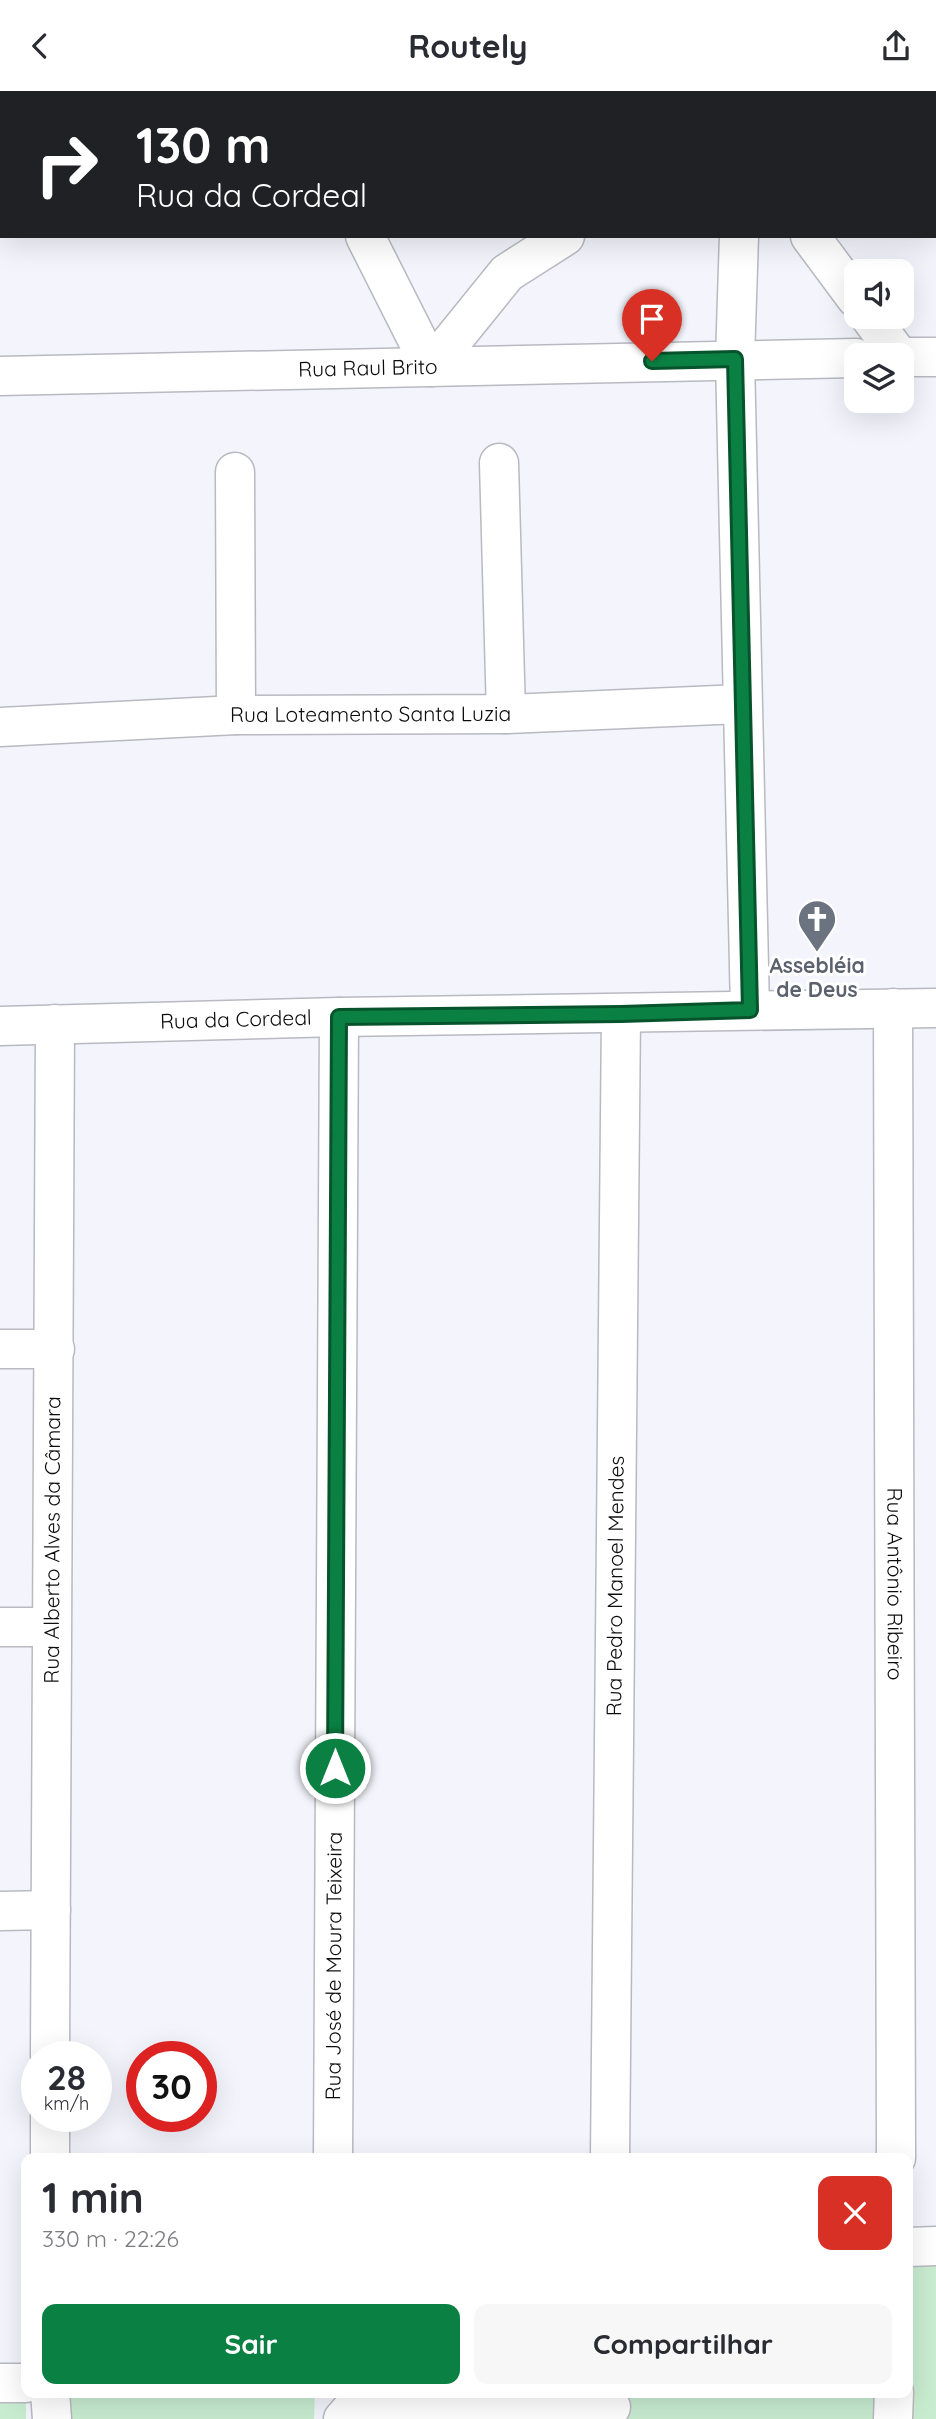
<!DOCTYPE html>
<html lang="pt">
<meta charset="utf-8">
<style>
:root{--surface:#fff;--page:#f7f7f7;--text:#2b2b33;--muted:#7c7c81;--accent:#0b8043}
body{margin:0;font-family:Quicksand,sans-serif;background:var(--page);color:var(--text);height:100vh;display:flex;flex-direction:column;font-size:26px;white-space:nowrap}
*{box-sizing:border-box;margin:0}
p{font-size:23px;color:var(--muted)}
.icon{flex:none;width:38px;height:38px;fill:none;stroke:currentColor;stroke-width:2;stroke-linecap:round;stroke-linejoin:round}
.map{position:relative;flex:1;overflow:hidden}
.panel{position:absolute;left:21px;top:2062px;width:892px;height:245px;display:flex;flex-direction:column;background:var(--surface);border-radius:14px;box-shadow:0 7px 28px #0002}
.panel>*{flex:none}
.top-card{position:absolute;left:0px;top:0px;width:936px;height:147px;box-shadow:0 7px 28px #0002;background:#202124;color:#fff;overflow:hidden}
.controls{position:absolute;left:844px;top:168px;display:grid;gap:14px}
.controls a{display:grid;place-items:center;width:70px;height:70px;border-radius:14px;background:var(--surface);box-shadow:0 7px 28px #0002;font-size:35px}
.speed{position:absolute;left:21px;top:1950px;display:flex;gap:14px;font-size:35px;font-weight:700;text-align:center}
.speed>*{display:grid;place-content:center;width:91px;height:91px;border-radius:50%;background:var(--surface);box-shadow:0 7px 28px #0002;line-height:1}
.speed small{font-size:18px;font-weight:400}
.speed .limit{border:10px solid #d22;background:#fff;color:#111}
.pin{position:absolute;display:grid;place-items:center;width:60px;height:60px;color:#fff;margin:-72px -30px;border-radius:50% 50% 50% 0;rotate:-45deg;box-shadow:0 0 7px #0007}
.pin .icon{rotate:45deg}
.me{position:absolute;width:77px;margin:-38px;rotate:0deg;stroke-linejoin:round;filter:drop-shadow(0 0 5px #0008)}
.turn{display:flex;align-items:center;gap:24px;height:147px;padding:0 21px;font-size:32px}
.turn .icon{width:91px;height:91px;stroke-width:2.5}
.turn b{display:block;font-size:49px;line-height:60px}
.round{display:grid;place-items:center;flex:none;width:74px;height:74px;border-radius:14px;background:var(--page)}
.head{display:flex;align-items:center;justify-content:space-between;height:119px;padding:0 21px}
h1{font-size:42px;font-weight:700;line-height:52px}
.primary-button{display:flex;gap:14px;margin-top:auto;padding:14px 21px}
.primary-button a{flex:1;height:80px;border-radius:14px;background:var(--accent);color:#fff;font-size:28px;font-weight:700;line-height:80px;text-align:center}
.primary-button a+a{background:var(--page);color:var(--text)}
header{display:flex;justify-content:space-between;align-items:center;height:91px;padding:0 21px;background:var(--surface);font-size:32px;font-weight:700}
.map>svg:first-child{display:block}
.green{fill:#c8ecd0}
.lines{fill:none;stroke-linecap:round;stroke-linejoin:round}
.street-casing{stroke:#b9b9c1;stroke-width:41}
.secondary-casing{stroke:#b9b9c1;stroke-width:41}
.street{stroke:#fff;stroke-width:38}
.secondary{stroke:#fff;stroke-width:38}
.route-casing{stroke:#07532c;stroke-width:18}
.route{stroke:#0b8043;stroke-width:12}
.labels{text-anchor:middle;stroke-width:6;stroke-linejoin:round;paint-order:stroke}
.street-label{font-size:21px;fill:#0c0c0f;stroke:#fff}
.worship-label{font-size:21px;font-weight:bold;fill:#5b616d;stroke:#fff}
</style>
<header><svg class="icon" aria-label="back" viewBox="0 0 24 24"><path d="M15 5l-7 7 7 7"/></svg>Routely<svg class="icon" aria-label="share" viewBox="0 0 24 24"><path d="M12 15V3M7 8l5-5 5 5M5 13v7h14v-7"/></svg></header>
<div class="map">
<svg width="936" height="2328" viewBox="0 0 936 2328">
<rect width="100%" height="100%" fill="#f4f4fc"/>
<g class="green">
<polygon points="908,2161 936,2161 936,2328 623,2328 623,2301 908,2301"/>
<polygon points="56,2301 315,2301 314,2328 56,2328"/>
<rect x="0" y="2302" width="26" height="26"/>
</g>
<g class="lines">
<g class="street-casing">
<g id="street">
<polyline points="292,0 293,2"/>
<polyline points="699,0 700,2"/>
<polyline points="934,6 936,6"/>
<polyline points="365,145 431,276 507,182 565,145"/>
<polyline points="739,145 735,268 750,919"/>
<polyline points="810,145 856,207"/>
<polyline points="870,226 898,264"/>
<polyline points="901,266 936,266"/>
<path id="s1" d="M0,285L856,267"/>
<polyline points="499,372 506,623"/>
<polyline points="235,381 236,624"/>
<path id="s2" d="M0,636L236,624L506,623L741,613"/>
<path id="s3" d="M893,917L896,2067"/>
<polyline points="0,1258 55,1258"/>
<polyline points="0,1536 51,1536"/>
<polyline points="0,1820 51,1819"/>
<path id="s4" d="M50,1965L55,933"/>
<polyline points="50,2067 50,2025"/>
<path id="s5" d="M333,2067L339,926"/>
<path id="s6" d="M610,2067L621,923"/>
<polyline points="908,2156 936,2155"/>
<polyline points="0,2292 26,2292"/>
<polyline points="50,2301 52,2328"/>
<polyline points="343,2328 351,2319 362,2316 611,2316"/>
<polyline points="893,2328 894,2301"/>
</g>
</g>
<g class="secondary-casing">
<g id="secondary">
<path id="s7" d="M0,935L339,926L936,917"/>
</g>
</g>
<use href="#street" class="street"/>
<use href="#secondary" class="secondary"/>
</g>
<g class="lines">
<g class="route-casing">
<polyline id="route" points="335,1677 339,926 621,923 750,919 735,268 652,270"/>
</g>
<use href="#route" class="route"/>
</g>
<defs>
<g id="church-pin" transform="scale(2.0125)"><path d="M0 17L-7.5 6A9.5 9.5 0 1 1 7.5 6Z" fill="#6b7280" stroke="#fff"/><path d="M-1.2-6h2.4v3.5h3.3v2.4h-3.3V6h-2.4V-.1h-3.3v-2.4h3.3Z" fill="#fff"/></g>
</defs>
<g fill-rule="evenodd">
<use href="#church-pin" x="817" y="828"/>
</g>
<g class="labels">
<g class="street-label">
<text dy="7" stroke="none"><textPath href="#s1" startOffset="368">Rua Raul Brito</textPath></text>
<text dy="7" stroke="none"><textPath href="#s2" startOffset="371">Rua Loteamento Santa Luzia</textPath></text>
<text dy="7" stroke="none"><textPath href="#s7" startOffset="236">Rua da Cordeal</textPath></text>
<text dy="7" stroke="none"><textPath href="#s4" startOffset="516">Rua Alberto Alves da Câmara</textPath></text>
<text dy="7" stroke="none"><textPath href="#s3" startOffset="576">Rua Antônio Ribeiro</textPath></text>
<text dy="7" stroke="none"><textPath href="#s6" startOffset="572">Rua Pedro Manoel Mendes</textPath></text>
<text dy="7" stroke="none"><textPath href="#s5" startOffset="192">Rua José de Moura Teixeira</textPath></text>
</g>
<g class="worship-label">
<text x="817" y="882">Assebléia<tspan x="817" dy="24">de Deus</tspan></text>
</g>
</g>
</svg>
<div class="controls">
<a><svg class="icon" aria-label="sound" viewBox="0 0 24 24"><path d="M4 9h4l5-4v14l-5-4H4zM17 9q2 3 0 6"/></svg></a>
<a><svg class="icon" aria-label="layers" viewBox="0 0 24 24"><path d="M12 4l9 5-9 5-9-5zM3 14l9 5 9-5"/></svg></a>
</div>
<div class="speed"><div>28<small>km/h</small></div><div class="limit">30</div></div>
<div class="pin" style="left:652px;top:270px;background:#d93025"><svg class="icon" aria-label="arrive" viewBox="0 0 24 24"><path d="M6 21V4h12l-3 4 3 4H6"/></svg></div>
<svg class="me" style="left:335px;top:1677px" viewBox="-20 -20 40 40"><circle r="17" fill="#0b8043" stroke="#fff" stroke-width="3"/><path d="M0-11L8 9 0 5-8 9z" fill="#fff"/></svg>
<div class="top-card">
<div class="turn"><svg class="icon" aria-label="right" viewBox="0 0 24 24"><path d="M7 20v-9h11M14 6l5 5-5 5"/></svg><div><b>130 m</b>Rua da Cordeal</div></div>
</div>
<section class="panel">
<div class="head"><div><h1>1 min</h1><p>330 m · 22:26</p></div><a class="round" style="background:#d93025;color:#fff"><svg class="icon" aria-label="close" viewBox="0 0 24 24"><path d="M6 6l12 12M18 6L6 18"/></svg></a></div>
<div class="primary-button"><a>Sair</a><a>Compartilhar</a></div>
</section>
</div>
